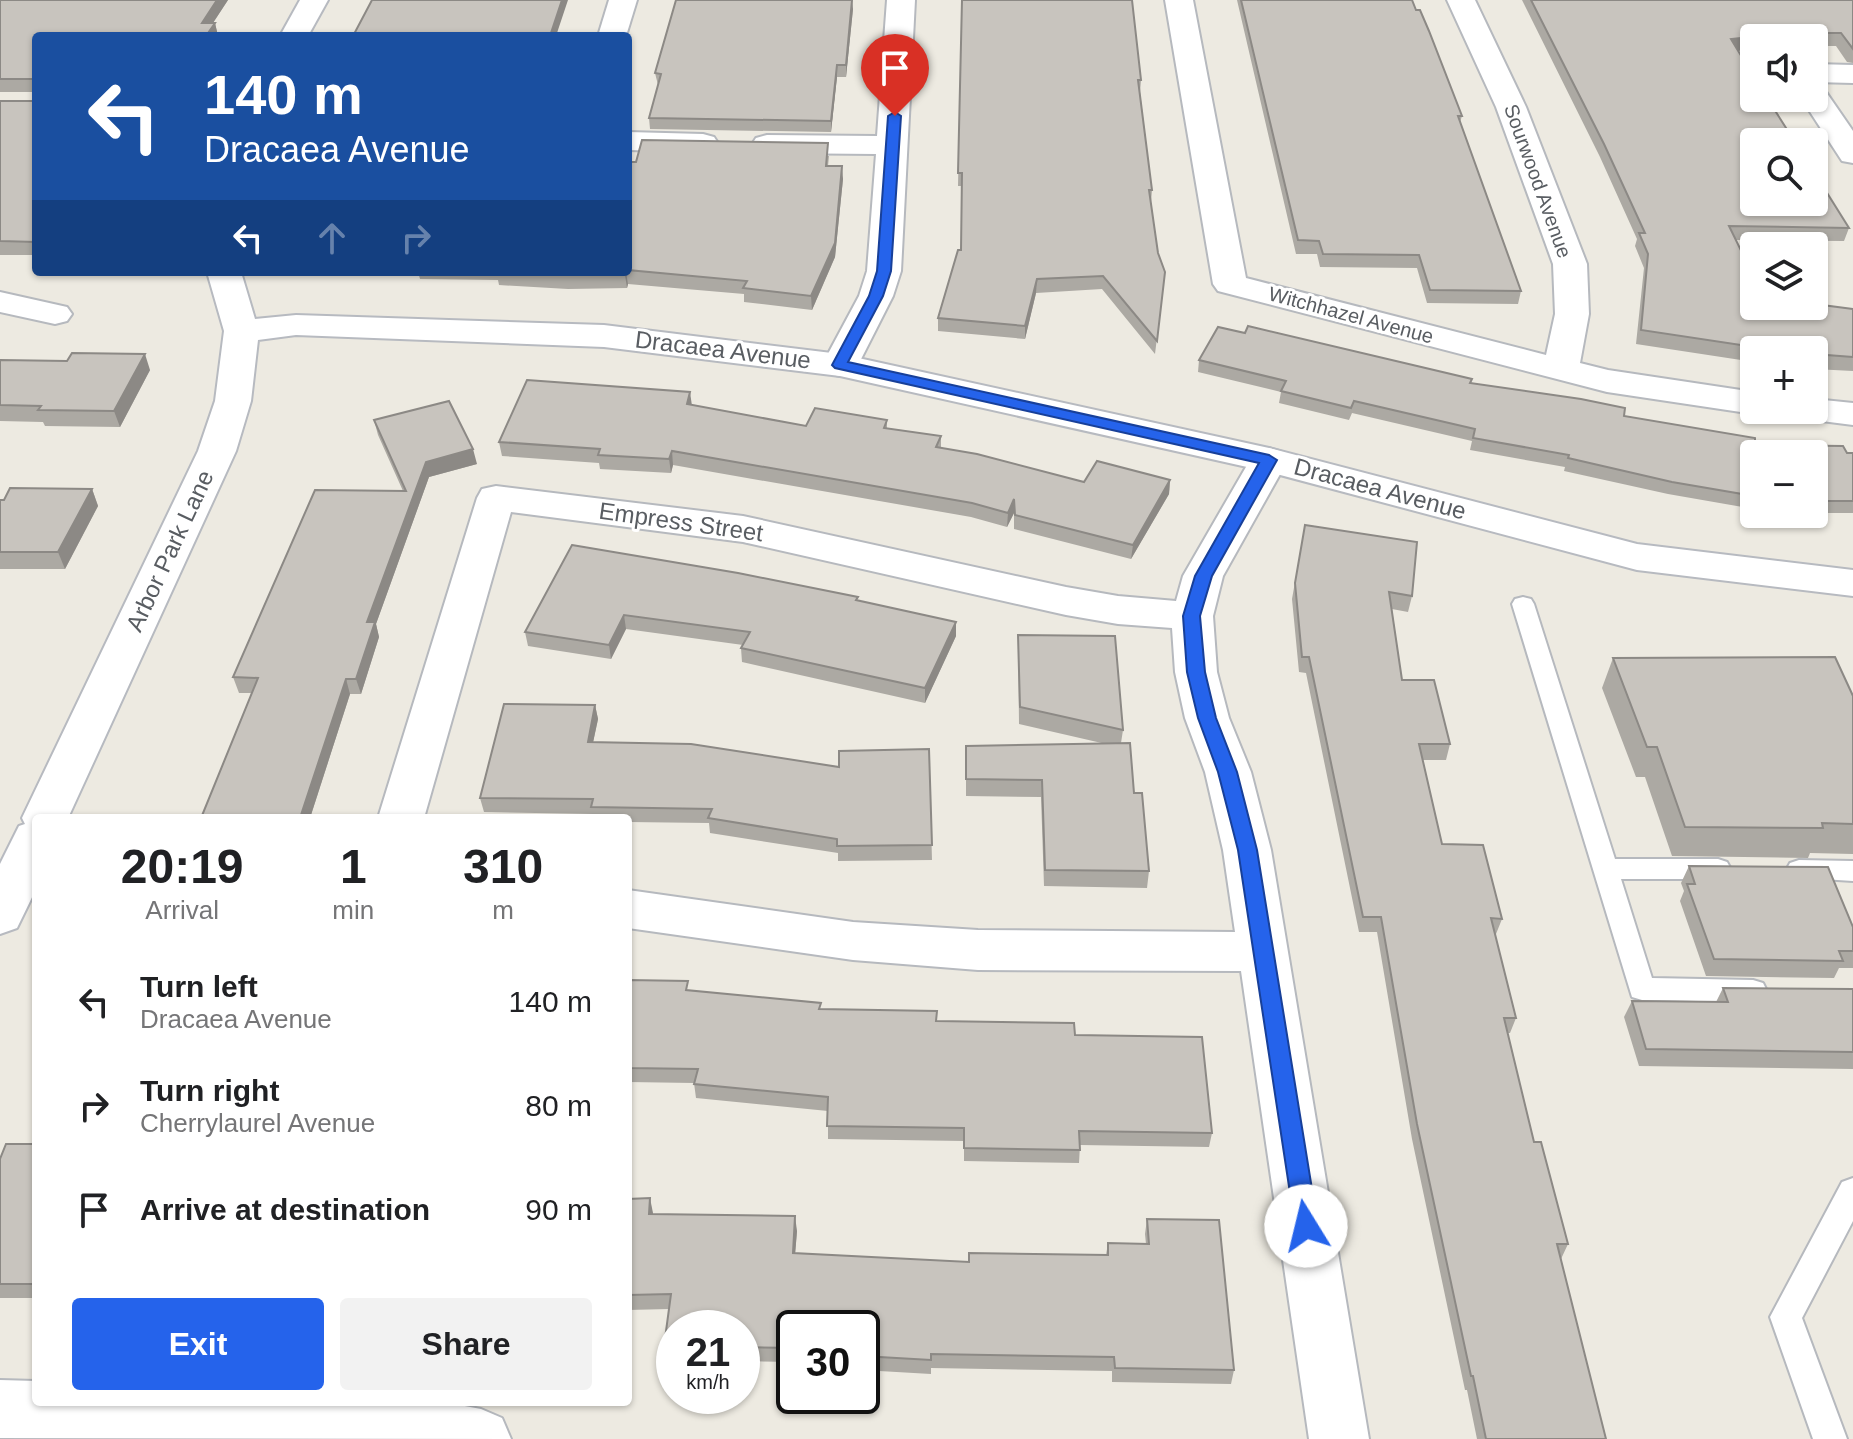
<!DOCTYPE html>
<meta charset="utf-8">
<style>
:root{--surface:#fff;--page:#f2f2f2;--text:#202124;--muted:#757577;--accent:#2563eb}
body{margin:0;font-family:Helvetica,sans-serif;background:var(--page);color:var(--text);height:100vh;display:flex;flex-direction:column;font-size:30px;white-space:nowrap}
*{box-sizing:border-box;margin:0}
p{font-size:26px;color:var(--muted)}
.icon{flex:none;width:44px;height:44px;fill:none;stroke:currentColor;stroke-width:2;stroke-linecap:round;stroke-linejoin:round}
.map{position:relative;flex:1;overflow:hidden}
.panel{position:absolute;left:32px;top:814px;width:600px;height:592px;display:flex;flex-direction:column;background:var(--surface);border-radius:8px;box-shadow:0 2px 6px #0004}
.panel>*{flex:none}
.top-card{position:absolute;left:32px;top:32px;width:600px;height:244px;border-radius:8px;box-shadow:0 2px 6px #0004;background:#1a4fa0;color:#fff;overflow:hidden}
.controls{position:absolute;left:1740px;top:24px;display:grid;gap:16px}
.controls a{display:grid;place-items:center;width:88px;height:88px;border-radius:8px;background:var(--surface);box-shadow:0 2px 6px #0004;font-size:40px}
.speed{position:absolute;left:656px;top:1310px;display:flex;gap:16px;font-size:40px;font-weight:700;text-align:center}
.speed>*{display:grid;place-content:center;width:104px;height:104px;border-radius:50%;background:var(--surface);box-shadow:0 2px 6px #0004;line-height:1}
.speed small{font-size:20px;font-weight:400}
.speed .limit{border:4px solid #111;border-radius:12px;background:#fff;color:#111}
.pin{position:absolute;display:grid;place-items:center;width:68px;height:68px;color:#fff;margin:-82px -34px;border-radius:50% 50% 50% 0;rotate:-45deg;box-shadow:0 0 8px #0007}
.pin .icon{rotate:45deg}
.me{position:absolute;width:88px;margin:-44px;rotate:351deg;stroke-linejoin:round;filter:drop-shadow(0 0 6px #0008)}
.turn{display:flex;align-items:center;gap:28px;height:168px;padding:0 40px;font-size:36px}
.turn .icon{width:104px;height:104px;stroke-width:2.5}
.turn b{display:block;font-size:56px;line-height:68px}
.lanes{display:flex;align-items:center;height:76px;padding:0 40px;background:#0003;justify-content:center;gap:40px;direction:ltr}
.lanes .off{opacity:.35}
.eta{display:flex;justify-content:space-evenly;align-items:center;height:136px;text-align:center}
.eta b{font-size:48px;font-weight:800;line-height:56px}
.action{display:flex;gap:16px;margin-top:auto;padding:16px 40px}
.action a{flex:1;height:92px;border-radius:8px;background:var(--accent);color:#fff;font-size:32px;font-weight:800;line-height:92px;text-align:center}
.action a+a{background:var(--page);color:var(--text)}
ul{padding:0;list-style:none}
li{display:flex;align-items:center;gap:24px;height:104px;padding:0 40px}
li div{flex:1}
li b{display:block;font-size:30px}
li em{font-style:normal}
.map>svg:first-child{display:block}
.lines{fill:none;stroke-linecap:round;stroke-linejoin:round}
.lane-casing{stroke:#b6b9be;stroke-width:4}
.street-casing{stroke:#b6b9be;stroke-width:4}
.secondary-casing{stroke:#b7bac0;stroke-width:4}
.lane{fill:#fff;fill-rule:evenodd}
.street{fill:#fff;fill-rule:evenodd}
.secondary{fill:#fff;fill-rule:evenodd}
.wall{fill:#aca9a3}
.shaded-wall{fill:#8c8985}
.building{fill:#c8c4be;stroke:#8c8985;stroke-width:2}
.route{fill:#2563eb;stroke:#184099;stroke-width:2}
.labels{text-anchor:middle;stroke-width:6;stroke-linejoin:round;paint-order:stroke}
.far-street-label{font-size:20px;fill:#595d62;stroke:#fff}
.street-label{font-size:24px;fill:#595d62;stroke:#fff}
</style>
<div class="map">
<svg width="1853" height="1439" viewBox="0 0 1853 1439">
<rect width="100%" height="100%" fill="#edeae1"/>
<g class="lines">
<g class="lane-casing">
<g id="lane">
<polygon points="1523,597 1531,599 1534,604 1615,859 1718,859 1727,862 1731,869 1727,876 1718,879 1621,879 1652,978 1753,980 1763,983 1767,991 1763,999 1753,1002 1642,1000 1632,997 1512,604 1515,599"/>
<polygon points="1799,860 1853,861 1853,881 1790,877 1786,870 1790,863"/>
<polygon points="1853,1178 1853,1221 1802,1318 1847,1439 1813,1439 1770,1317 1842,1182"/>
</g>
</g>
<g class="street-casing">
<g id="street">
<polygon points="609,0 637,0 626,36 598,36"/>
<polygon points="887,0 915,0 901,271 893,296 858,365 853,373 840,376 827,373 822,365 859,296 867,271 876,154 767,153 756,150 752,144 756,138 767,135 877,136"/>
<polygon points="1165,0 1193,0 1246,278 1546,355 1555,314 1553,264 1496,107 1447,0 1475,0 1526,107 1587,264 1589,314 1580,363 1608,370 1754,392 1754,410 1767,410 1754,414 1607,392 1218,291 1213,284"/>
<polygon points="1814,64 1853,65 1853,83 1814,82"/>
<polygon points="1814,86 1824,89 1853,131 1853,163 1842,161 1801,98 1814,98"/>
<polygon points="628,132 703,134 714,137 718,143 714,149 703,152 628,150"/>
<polygon points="0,292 67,307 72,314 67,321 55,324 0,312"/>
<polygon points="1814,399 1853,403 1853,425 1798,418 1793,410 1814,410"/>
<polygon points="1269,448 1282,452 1288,460 1223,576 1213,616 1217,672 1229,718 1251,772 1271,850 1369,1439 1309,1439 1241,971 978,970 853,960 628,928 628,890 853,922 978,930 1235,932 1223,850 1205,772 1185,718 1175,672 1172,628 1118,624 1066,615 743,542 511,512 424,818 378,818 477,498 482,489 496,486 743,516 1066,587 1118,596 1176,601 1183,576 1250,460 1256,452"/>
<polygon points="0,1380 36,1381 36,1402 443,1402 481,1409 502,1418 511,1439 0,1438"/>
</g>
</g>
<g class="secondary-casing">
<g id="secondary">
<polygon points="300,0 328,0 308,36 280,36"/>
<polygon points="207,272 241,272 255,319 296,315 604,325 840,354 1269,448 1637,544 1853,570 1853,596 1637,570 1265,471 840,376 604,347 296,335 258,340 251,401 236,451 68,818 36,818 36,889 17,928 0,934 0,864 19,826 25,824 22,818 198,451 215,401 224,331"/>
</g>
</g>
<use href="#lane" class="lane"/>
<use href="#street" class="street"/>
<use href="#secondary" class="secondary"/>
</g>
<g class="wall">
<polygon points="0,0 228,0 213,23 215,23 218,36 36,36 36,255 0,255 0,101 34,101 34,92 0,92"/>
<polygon points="962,0 1141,80 1140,92 1152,190 1151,202 1158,253 1165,272 1155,354 1102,289 1036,293 1025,339 938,331 938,318 961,250 962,186 958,186"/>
<polygon points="1237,0 1412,0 1462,116 1460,122 1521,291 1518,304 1427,303 1417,268 1320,267 1317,254 1296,254"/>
<polygon points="1522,0 1853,0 1853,63 1847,62 1836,46 1814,46 1814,38 1754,38 1754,49 1738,51 1849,228 1844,241 1736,240 1754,306 1853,309 1853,371 1814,369 1814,350 1754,350 1754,362 1636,344 1644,268 1635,246 1637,239 1600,157"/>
<polygon points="853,9 846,77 837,77 831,132 650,129 649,118 658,85 655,73"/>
<polygon points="829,156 828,166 843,179 835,257 812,310 744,302 744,294 628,284 627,288 568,289 499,285 498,280 420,279 418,272 628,272 628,162"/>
<polygon points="0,360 150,370 120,427 45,426 43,422 0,421"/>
<polygon points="1199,360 1471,383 1755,445 1853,453 1853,513 1814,513 1814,454 1754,454 1754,509 1668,494 1564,471 1565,467 1470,450 1472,441 1352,413 1349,420 1279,403 1281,392 1198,372"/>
<polygon points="692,405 806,426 887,420 887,428 941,436 941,448 1084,482 1170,480 1169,494 1131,559 1014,529 1014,513 1007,527 971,517 673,465 671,473 600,469 599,463 502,456 499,442"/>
<polygon points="374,420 477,464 429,477 376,624 379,637 361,694 350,694 310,818 201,818 252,693 239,693 233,677 403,491 378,435"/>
<polygon points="92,489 98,506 65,569 0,569 0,500"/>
<polygon points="1305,525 1412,596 1408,612 1392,609 1402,680 1450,744 1446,760 1423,760 1442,844 1502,919 1496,934 1495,934 1516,1018 1510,1033 1507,1033 1534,1142 1568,1244 1561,1259 1606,1439 1477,1439 1467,1390 1465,1390 1412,1139 1377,932 1359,932 1306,673 1299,672 1292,599"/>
<polygon points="572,545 858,601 956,636 925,703 742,662 741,648 743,645 626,629 611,659 528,646 525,632"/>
<polygon points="1018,635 1123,730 1121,743 1134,793 1149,871 1147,888 1044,886 1041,797 966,796 966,746 1106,744 1019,724"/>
<polygon points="1613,658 1853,696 1853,854 1810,853 1808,858 1672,856 1645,777 1636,777 1602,688"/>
<polygon points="595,705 598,719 593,742 839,767 929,749 932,860 838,861 838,853 710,833 709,823 628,822 628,818 593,818 593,814 484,812 480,798"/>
<polygon points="1689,866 1853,927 1853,968 1839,968 1834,978 1706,976 1680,901 1684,891 1681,883"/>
<polygon points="628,980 689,990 821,1009 1075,1035 1212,1133 1209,1147 1080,1145 1079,1163 964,1161 964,1141 828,1139 828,1111 696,1098 694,1083 628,1082"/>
<polygon points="1723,988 1853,989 1853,1069 1639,1066 1624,1017 1632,1001 1716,1002"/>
<polygon points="36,1144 36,1298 0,1298 0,1159"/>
<polygon points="628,1199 653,1214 797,1231 795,1253 969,1262 1106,1255 1108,1243 1146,1244 1145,1234 1147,1219 1234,1370 1231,1384 1112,1382 1112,1371 931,1368 931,1374 862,1370 862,1328 794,1328 794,1362 742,1361 742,1328 674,1328 674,1360 667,1360 664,1346 669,1309 628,1310"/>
</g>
<g class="shaded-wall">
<polygon points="217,0 228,0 205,35 202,23"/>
<polygon points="562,0 568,0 556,36 550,36"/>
<polygon points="852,0 853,9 846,77 846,65"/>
<polygon points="215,23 218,36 206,36"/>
<polygon points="1816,30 1813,38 1754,38 1754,49 1727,52 1731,39"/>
<polygon points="837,65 837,77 831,132 831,121"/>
<polygon points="842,166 843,179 835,257 812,310 811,296"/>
<polygon points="626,272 628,284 627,288 625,275"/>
<polygon points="1037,279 1036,293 1025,339 1025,326"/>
<polygon points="145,354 150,370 120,427 114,411"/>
<polygon points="690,392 692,406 687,404"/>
<polygon points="473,449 477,464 429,477 376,624 379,637 361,694 356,679 367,622 426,462"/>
<polygon points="672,451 673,465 671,473 669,459"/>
<polygon points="1170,480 1169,494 1131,559 1133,545"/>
<polygon points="92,489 98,506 65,569 58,552"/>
<polygon points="1014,499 1014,513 1007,527 1008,513"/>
<polygon points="624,615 626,629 611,659 609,645"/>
<polygon points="956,622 956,636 925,703 925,688"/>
<polygon points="346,679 350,694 310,818 300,818"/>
<polygon points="595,705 598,719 590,757 588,742"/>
<polygon points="650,1198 653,1213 652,1229 649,1214"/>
<polygon points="795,1216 797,1231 794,1268 793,1253"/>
</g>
<g class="building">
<polygon points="0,0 217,0 202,23 215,23 206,36 36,36 36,242 0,241 0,101 34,101 34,79 0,79"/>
<polygon points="372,0 562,0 550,36 353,36"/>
<polygon points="676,0 852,0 846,65 837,65 831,121 649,118 661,74 655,73"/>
<polygon points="962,0 1132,0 1141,80 1138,80 1152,190 1149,190 1158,253 1165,272 1157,341 1103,276 1037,279 1025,326 938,318 958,250 961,250 962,173 958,173"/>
<polygon points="1241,0 1412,0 1416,10 1420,10 1429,31 1462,116 1458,116 1521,291 1430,290 1419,255 1323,254 1319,241 1298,240"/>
<polygon points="1531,0 1853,0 1853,49 1841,33 1819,33 1816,30 1731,39 1754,77 1754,98 1767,98 1795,142 1754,142 1754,202 1814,202 1814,172 1849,228 1729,226 1754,277 1754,306 1814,306 1814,304 1853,309 1853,357 1814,354 1814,350 1774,350 1641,330 1648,254 1639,233 1645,233 1604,144"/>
<polygon points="642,140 828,143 826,166 842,166 835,243 811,296 743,288 747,281 628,270 628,162 636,162"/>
<polygon points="509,272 626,272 625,275 566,275"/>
<polygon points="1248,326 1472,379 1470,383 1581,399 1625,408 1624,416 1755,438 1755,445 1843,446 1847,453 1853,453 1853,501 1814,501 1814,454 1754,454 1754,496 1672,482 1568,458 1569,455 1473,438 1475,429 1354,401 1351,408 1281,391 1286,381 1199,360 1218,327 1245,333"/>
<polygon points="72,353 145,354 114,411 38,410 41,406 0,405 0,360 67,361"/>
<polygon points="527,380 690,392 687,404 806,426 815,408 887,420 884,428 941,436 936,447 977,454 1084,482 1097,461 1170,480 1133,545 1015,515 1014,499 1008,513 972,503 672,451 669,459 598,455 600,449 499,442"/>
<polygon points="449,401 473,449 426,462 367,622 375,622 356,679 346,679 300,818 201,818 258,678 233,677 315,490 406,491 374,420"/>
<polygon points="10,488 92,489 58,552 0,552 0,500 4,500"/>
<polygon points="1305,525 1417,542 1412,596 1389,592 1402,680 1434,680 1450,744 1419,744 1442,844 1483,845 1502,919 1491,918 1516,1018 1504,1018 1534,1142 1541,1142 1568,1244 1557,1244 1606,1439 1486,1439 1473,1376 1471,1376 1417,1124 1381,917 1363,917 1309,657 1302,657 1295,583"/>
<polygon points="572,545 738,573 858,597 856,600 956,622 925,688 741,648 750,632 624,615 609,645 525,632"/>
<polygon points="1018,635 1115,636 1123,730 1020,707"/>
<polygon points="1835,657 1853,696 1853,824 1822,823 1823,828 1685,827 1657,747 1647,747 1613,658"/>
<polygon points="504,704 595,705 588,742 691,744 839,767 839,751 929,749 932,845 837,846 837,839 708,818 712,809 591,807 593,799 480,798"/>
<polygon points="1130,743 1134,793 1142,793 1149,871 1045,870 1042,780 966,779 966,746"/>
<polygon points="1689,866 1828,867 1853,927 1853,951 1839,951 1843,961 1714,959 1687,884 1695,884"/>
<polygon points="628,980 688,981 686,990 821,1003 819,1009 937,1011 936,1021 1074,1023 1075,1035 1202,1037 1212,1133 1079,1131 1080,1150 964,1148 964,1128 827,1126 828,1097 694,1084 698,1069 628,1068"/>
<polygon points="1723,988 1853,989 1853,1052 1646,1049 1632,1001 1728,1002"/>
<polygon points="6,1144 36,1144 36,1284 0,1284 0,1159"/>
<polygon points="650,1198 649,1214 795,1216 793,1253 969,1262 969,1253 1108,1255 1108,1243 1149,1244 1147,1219 1219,1220 1234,1370 1115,1368 1114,1357 931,1354 931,1360 862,1356 862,1328 794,1328 794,1348 742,1347 742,1328 674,1328 674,1346 664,1346 671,1294 628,1295 628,1199"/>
</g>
<polygon class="route" points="895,112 901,116 891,271 883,296 848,362 1269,455 1277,460 1212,576 1200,616 1205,672 1216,718 1237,772 1257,850 1318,1226 1314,1233 1306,1236 1298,1233 1295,1226 1238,850 1218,772 1198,718 1187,672 1183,616 1195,576 1259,463 835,368 832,365 869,296 877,271 888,116"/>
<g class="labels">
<g class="far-street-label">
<text transform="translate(1538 181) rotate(70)" y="7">Sourwood Avenue</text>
<text transform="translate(1351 315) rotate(15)" y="7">Witchhazel Avenue</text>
</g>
<g class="street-label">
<text transform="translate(723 350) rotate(7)" y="8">Dracaea Avenue</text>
<text transform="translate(1380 489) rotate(15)" y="8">Dracaea Avenue</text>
<text transform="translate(681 522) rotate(8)" y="8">Empress Street</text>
<text transform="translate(170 551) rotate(-65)" y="8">Arbor Park Lane</text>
</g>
</g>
</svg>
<div class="controls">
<a><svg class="icon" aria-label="sound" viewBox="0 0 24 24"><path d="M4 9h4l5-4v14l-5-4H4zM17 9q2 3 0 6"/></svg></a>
<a><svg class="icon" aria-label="search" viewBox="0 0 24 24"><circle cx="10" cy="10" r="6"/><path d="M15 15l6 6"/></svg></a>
<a><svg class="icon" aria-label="layers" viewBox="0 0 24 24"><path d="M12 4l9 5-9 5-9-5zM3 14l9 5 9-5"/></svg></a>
<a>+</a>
<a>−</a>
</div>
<div class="speed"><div>21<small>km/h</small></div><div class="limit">30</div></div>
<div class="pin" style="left:895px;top:116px;background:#d93025"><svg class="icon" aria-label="arrive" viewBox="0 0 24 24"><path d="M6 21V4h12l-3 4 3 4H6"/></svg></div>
<svg class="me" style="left:1306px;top:1226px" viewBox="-20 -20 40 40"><circle r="19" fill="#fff"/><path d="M0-13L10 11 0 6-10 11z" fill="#2563eb"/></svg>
<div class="top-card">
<div class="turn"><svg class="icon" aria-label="left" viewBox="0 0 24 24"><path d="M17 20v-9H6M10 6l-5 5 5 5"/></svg><div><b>140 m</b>Dracaea Avenue</div></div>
<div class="lanes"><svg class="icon" aria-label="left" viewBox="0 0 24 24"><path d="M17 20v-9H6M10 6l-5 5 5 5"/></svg><svg class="icon off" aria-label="ahead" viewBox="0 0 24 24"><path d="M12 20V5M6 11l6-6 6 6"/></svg><svg class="icon off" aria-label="right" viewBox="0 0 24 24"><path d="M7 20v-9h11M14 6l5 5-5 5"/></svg></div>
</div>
<section class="panel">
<div class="eta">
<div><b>20:19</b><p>Arrival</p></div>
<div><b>1</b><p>min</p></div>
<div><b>310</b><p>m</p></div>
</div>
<ul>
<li><svg class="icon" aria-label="left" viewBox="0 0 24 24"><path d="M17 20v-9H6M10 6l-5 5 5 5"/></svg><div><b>Turn left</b><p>Dracaea Avenue</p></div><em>140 m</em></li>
<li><svg class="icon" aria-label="right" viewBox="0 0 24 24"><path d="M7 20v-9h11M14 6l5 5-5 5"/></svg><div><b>Turn right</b><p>Cherrylaurel Avenue</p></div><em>80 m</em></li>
<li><svg class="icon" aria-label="arrive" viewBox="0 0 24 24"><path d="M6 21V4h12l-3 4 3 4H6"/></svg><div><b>Arrive at destination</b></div><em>90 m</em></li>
</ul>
<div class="action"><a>Exit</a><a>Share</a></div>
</section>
</div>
